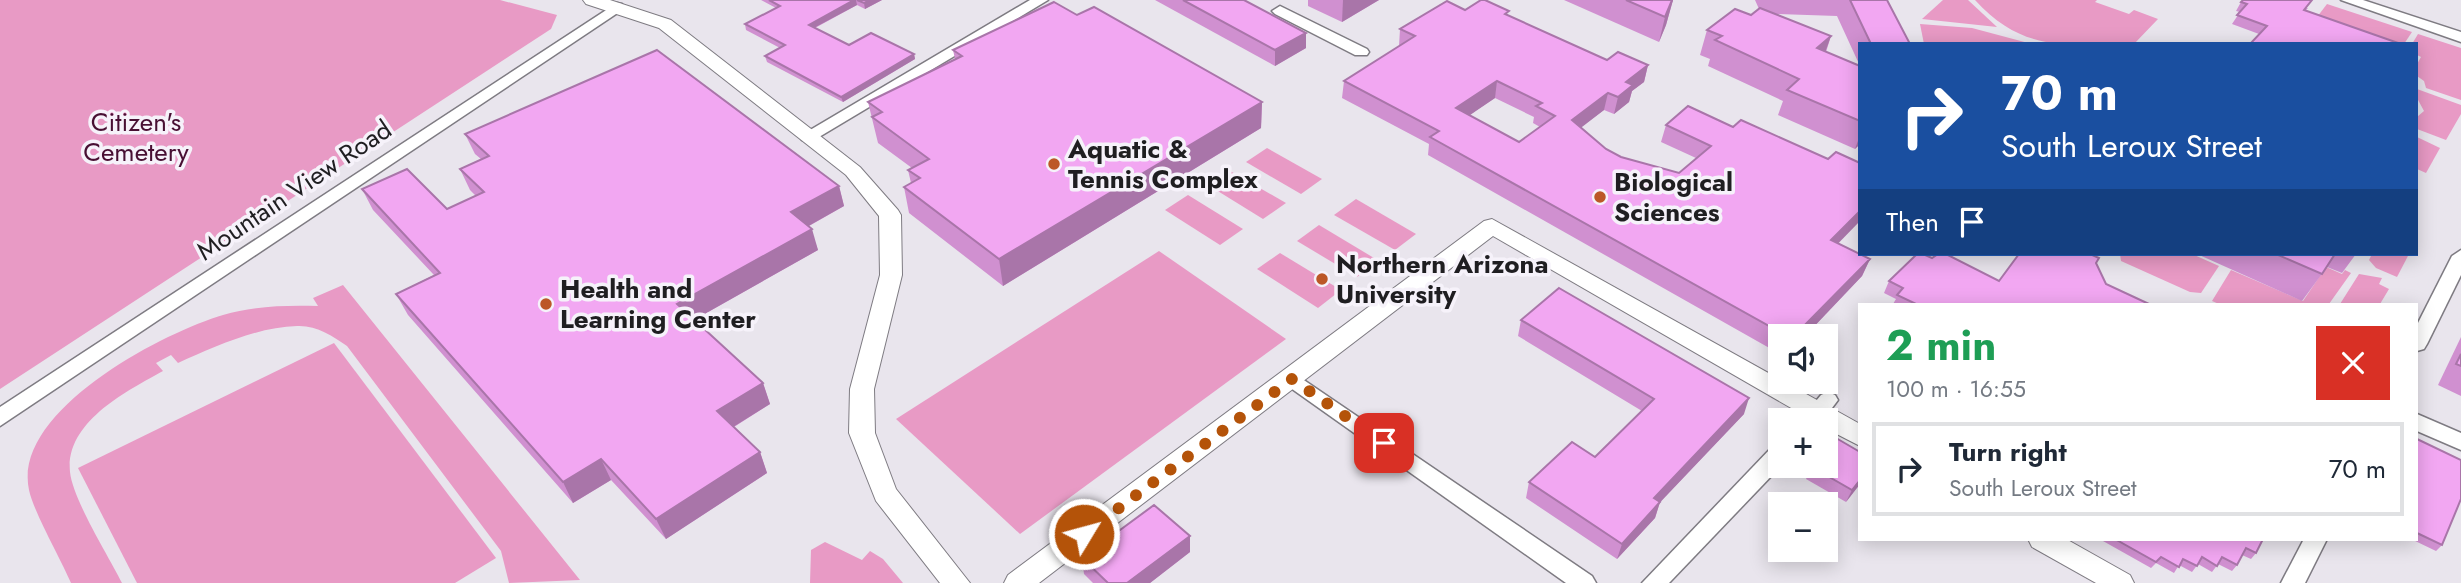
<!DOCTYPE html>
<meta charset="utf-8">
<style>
:root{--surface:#fff;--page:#f6f6f7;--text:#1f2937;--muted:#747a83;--line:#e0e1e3}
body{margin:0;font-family:Jost,sans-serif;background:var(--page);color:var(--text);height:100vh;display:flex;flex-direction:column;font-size:26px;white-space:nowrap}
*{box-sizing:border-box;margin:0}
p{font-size:23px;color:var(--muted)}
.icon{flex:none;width:38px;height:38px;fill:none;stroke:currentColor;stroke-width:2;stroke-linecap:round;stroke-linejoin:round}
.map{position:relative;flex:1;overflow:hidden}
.details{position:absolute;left:1858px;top:303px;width:560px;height:238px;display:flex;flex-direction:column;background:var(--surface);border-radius:0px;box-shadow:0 4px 18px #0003}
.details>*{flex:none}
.hud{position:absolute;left:1858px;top:42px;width:560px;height:214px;border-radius:0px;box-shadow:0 4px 18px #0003;background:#1a4fa0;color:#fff;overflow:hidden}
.buttons{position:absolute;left:1768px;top:324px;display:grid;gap:14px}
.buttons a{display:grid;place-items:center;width:70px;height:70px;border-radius:0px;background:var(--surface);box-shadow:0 4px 18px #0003;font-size:35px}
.pin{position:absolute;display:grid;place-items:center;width:60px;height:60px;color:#fff;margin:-30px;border-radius:14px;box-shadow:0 4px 10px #0006}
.me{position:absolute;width:77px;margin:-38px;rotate:53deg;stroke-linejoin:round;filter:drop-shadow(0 0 5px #0008)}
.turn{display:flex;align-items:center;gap:24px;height:147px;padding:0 28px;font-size:32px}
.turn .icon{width:91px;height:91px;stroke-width:2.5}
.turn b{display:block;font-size:49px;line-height:60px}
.then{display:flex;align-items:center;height:66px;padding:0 28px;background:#0003;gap:14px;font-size:26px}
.round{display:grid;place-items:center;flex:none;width:74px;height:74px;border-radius:0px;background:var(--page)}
.head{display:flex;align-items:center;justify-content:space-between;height:119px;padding:0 28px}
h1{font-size:42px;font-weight:700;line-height:52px;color:#1e9e55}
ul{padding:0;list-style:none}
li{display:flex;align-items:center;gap:21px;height:94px;margin:0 14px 10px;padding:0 14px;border:4px solid var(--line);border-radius:0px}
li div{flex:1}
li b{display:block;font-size:26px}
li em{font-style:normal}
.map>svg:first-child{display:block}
.green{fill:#e89ac5}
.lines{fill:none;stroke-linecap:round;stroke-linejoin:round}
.minor-casing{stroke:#7e7b82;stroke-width:3}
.tertiary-casing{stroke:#7e7b82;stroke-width:2}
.minor{fill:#fff;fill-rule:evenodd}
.tertiary{fill:#fff;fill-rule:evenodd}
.wall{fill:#d090d0;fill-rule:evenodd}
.shaded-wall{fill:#a975a9}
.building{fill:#f2a7f2;stroke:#a975a9;stroke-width:2;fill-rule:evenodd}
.route{stroke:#b45309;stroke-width:12;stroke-dasharray:0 21.6}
.poi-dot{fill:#bc5727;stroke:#f6f2fa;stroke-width:2.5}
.labels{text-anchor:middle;stroke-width:7;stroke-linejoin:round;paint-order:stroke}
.park-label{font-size:26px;fill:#480f33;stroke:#f6f2fa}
.poi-label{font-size:26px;font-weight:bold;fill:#1f1e21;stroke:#f6f2fa;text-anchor:start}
.street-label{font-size:26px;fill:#1f1e21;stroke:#f6f2fa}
</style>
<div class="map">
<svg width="2461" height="583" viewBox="0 0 2461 583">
<rect width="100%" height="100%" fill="#e9e5ed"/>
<g class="green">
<polygon points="0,0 500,0 557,15 551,29 0,389"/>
<polygon points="1943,0 1968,0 1997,27 1922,19"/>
<path d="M1975,0H2097L2095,2L2129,14L2134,10L2158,19L2134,44C2068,44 2024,54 1975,0Z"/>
<polygon points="2327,4 2412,32 2404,44 2383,44 2314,21"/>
<polygon points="1920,24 1972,28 2032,44 1924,44"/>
<polygon points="2418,34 2461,48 2461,100 2426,88 2424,81 2417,76 2417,64 2421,57 2417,55 2417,44 2412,44"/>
<polygon points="2417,89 2461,105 2461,114 2446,140 2417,129 2417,117 2424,111 2417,98"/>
<polygon points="2417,137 2440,148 2426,173 2417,169"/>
<polygon points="1267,148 1322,179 1301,194 1246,162"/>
<polygon points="1230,171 1286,203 1263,219 1208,185"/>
<polygon points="1188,195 1243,229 1220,245 1165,210"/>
<polygon points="1356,199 1416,234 1395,250 1334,215"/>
<polygon points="1319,225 1379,261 1357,277 1297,241"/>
<polygon points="1159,251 1286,339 1020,534 896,419"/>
<polygon points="1280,253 1341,290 1318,308 1257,269"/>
<polygon points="2120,254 2192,254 2219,266 2201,293 2190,292 2121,261"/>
<polygon points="2372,254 2409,254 2397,277 2376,268 2369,260"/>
<polygon points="2326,267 2342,274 2345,270 2351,273 2329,304 2219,304 2212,301 2231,270 2303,301"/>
<polygon points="2359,274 2382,278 2379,284 2389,289 2380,304 2340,304"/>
<path d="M343,285L580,580L509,583L501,551L347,346C333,336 316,325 297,326C257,327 214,347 178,363L171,355L156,363L163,371C127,391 65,422 70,472C73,500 108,555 122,583H71C61,559 34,513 29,490C12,411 162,333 223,315C254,306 286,305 318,306L313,298Z"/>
<polygon points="334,343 496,558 455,583 137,583 78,468"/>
<polygon points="825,542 862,560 870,551 883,559 903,583 810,583 811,550"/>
</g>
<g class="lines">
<g class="minor-casing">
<g id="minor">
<polygon points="1030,0 1048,0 814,140 802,140 800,136"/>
<polygon points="2341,0 2363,0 2461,32 2461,42"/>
<polygon points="617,3 622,4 622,10 0,426 0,407"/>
<polygon points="1280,6 1367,49 1369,52 1367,55 1355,55 1275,14 1272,11"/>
<polygon points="2461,250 2461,275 2427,344 2424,349 2417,351 2417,325 2452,256"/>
<polygon points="1292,372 1592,576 1596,583 1566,583 1285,384 1282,379 1285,374"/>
<polygon points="1828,392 1835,395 1838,400 1823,420 1800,420 1821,395"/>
<polygon points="2417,414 2461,433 2461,450 2417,431"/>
<polygon points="1780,445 1781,466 1669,583 1642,583 1772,447"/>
<polygon points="2304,539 2327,539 2305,583 2281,583"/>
</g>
</g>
<g class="tertiary-casing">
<g id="tertiary">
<polygon points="583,0 610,0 671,20 860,167 898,210 901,215 902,275 874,389 875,433 896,489 970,583 940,583 876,501 849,433 850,389 880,275 879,216 846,175 659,28 586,4"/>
<polygon points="1492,219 1860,424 1860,446 1825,428 1825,420 1812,420 1493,236 1039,583 1004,583 1008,575 1484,221"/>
<polygon points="2028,539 2066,539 2130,575 2134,583 2096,583 2032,547"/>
</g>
</g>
<use href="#minor" class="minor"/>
<use href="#tertiary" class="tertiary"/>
</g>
<g class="wall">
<polygon points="761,0 882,0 865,9 857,5 815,28 849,45 914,54 915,59 843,102 767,62 765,56 780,48 746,30 745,24 776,8"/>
<polygon points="1155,0 1244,0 1306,33 1306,48 1275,66"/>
<polygon points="1308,0 1379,0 1342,22 1308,6"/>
<polygon points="1564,0 1673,0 1666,25 1659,42"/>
<polygon points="1755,0 1887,0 1910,44 1860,44 1860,66 1837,16 1776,14 1831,36 1826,52 1860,66 1860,144 1855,149 1778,115 1783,101 1708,66 1710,59 1700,55 1707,30 1751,15 1759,9"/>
<polygon points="2241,2 2308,8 2305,11 2259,34 2232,24 2240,12 2236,11"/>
<path d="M1465,10L1508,15L1607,60L1648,65L1644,82L1632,91L1629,102L1614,114L1604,110L1581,127L1606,149L1621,157L1679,173L1696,158L1661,142L1666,125L1688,106L1838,243L1870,259L1862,276L1805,336H1780V354L1428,155L1429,144L1342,98L1344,81L1399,46L1400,29ZM1495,98L1534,117L1533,123L1540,127L1519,142L1469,115Z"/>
<polygon points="1077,15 1262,102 1261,128 1003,286 909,213 904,187 911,183 908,170 912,168 878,143 868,102 955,59 953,50"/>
<polygon points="465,134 839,186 844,206 809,226 818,250 694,320 763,383 770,404 734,427 760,452 767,473 666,539 611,480 573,503 408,315 396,294 434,275 373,210 362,189 447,209 476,196 470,190 460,169 481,159 475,154"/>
<polygon points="2197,254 2356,254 2342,273 2327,267 2302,301"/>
<polygon points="1932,258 1999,281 2096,263 2106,284 2149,304 1893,304 1896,299 1884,293 1889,281"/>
<polygon points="1521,320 1744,414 1660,502 1655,518 1617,559 1526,498 1529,482 1595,457 1642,411 1518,336"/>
<polygon points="2461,337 2461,396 2438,385"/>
<polygon points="2417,439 2442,545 2436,551 2411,539 2417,539"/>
<polygon points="1812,467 1860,484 1846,502 1806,479"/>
<polygon points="1190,536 1190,552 1150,583 1093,583 1084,574 1082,558"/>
<polygon points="2105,539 2263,539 2256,553 2251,559 2242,555 2237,565 2232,571 2218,564 2212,572 2198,564 2192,572 2179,565 2174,573 2156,563 2151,568 2103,541"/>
</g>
<g class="shaded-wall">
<polygon points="854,0 856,0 857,5 810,30 809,25"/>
<polygon points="870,0 882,0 865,9 864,3"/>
<polygon points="1343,0 1379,0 1342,22"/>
<polygon points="1655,0 1673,0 1666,25 1659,42 1665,17"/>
<polygon points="1306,33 1306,48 1275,66 1275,50"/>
<polygon points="1831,36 1822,61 1817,48"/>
<polygon points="914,54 915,59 843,102 841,97"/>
<polygon points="1648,65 1644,82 1632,91 1629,102 1614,114 1618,97 1626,82"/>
<polygon points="1497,81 1495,98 1454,126 1456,108"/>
<polygon points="1608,93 1604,110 1569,137 1572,120"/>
<polygon points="1262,102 1261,128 1003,286 999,259"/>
<polygon points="1860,135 1860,144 1855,149"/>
<polygon points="839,186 844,206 796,233 791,212"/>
<polygon points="1860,211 1860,221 1825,257 1831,240"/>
<polygon points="812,229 818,250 685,325 677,304"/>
<polygon points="1870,259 1862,276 1805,336 1794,336"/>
<polygon points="763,383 770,404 725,432 717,411"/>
<polygon points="1749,398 1744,414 1649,514 1654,498"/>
<polygon points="760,452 767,473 666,539 656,519"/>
<polygon points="601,459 611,480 573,503 563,482"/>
<polygon points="1860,480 1860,484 1846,502 1852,490"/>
<polygon points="1660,502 1655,518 1617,559 1622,544"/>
<polygon points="1190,536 1190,552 1150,583 1127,583"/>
</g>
<g class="building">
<polygon points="769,0 854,0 809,25 849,45 871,33 914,54 841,97 765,56 785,45 745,24 780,6"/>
<polygon points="857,0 870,0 864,3"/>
<polygon points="1183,0 1244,0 1306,33 1275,50"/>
<path d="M1481,0H1485L1509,11L1505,14L1607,60L1618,52L1648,65L1626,82L1633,85L1618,97L1608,93L1572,120L1606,149L1621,157L1679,173L1711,146L1666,125L1688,106L1733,127L1741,120L1828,159L1836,152L1860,163V211L1831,240L1870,259L1794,336H1787L1430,137L1439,131L1344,81L1415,36L1400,29L1447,1L1465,10ZM1497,81L1542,103L1536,106L1555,116L1519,142L1456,108Z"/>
<polygon points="1626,0 1672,0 1665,17"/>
<polygon points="1850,0 1887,0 1910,44 1871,44"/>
<polygon points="2243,0 2312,0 2304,10 2401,44 2250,44 2267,26 2237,15 2247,4 2241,2"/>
<polygon points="1054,2 1077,15 1094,7 1262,102 999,259 904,187 920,178 908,170 929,159 872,117 882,112 868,102 962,56 953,50"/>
<polygon points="1760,8 1831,36 1817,48 1860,66 1860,121 1787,90 1799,79 1715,40 1722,36 1707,30 1735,9 1751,15"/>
<polygon points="657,50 839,186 791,212 812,229 677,304 763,383 717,411 760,452 656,519 601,459 563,482 396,294 440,273 362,189 407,169 447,209 484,192 460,169 489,156 465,134"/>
<polygon points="1917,254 1923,254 1932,258 1938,254 1946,254 1999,281 2019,254 2090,254 2099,258 2096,263 2106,284 2149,304 1916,304 1897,295 1903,288 1889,281"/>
<polygon points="2276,254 2335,254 2322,274"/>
<polygon points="1559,288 1749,398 1654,498 1660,502 1622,544 1529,482 1572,442 1595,457 1654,399 1521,320"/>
<polygon points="2461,354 2461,366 2456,364"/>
<polygon points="1836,438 1860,452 1860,480 1852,490 1812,467 1813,466 1825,466 1825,451"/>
<polygon points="2417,439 2461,460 2461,499 2442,545 2417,533"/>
<polygon points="1154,505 1190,536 1127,583 1108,583 1082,558"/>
<polygon points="2115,539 2263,539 2256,553 2246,548 2237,565 2222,557 2217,566 2202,557 2197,566 2183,559 2179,567 2161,557 2156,562"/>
</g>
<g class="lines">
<polyline class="route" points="1084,534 1292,379 1384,443"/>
</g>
<g class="poi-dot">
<circle cx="1054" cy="164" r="7"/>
<circle cx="1600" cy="197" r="7"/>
<circle cx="1322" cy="279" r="7"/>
<circle cx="546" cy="304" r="7"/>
</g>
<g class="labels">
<g class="park-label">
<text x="136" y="131">Citizen's<tspan x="136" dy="30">Cemetery</tspan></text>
</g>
<g class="poi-label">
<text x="1068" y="158">Aquatic &amp;<tspan x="1068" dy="30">Tennis Complex</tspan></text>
<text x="1614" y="191">Biological<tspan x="1614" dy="30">Sciences</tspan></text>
<text x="1336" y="273">Northern Arizona<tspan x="1336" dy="30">University</tspan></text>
<text x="560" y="298">Health and<tspan x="560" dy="30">Learning Center</tspan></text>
</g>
<g class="street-label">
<text transform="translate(294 190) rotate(-34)" y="9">Mountain View Road</text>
</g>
</g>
</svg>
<div class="buttons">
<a><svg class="icon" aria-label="sound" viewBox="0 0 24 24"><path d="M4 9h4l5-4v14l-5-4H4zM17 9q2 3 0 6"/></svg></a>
<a>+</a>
<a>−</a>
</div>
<div class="pin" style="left:1384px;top:443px;background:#d93025"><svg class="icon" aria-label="arrive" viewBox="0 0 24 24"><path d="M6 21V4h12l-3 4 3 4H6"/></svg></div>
<svg class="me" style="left:1084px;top:534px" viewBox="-20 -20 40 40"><circle r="17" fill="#b45309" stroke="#fff" stroke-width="3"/><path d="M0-11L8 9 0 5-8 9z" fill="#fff"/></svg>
<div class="hud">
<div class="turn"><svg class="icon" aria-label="right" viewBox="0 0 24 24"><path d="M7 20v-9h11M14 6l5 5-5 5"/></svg><div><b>70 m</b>South Leroux Street</div></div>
<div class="then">Then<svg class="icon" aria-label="arrive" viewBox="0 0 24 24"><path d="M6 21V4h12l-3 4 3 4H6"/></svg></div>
</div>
<section class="details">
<div class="head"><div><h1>2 min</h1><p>100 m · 16:55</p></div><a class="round" style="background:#d93025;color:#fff"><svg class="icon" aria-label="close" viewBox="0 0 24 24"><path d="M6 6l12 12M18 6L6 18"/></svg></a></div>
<ul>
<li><svg class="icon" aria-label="right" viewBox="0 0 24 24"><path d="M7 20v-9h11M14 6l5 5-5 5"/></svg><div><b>Turn right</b><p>South Leroux Street</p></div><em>70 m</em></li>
</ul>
</section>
</div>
